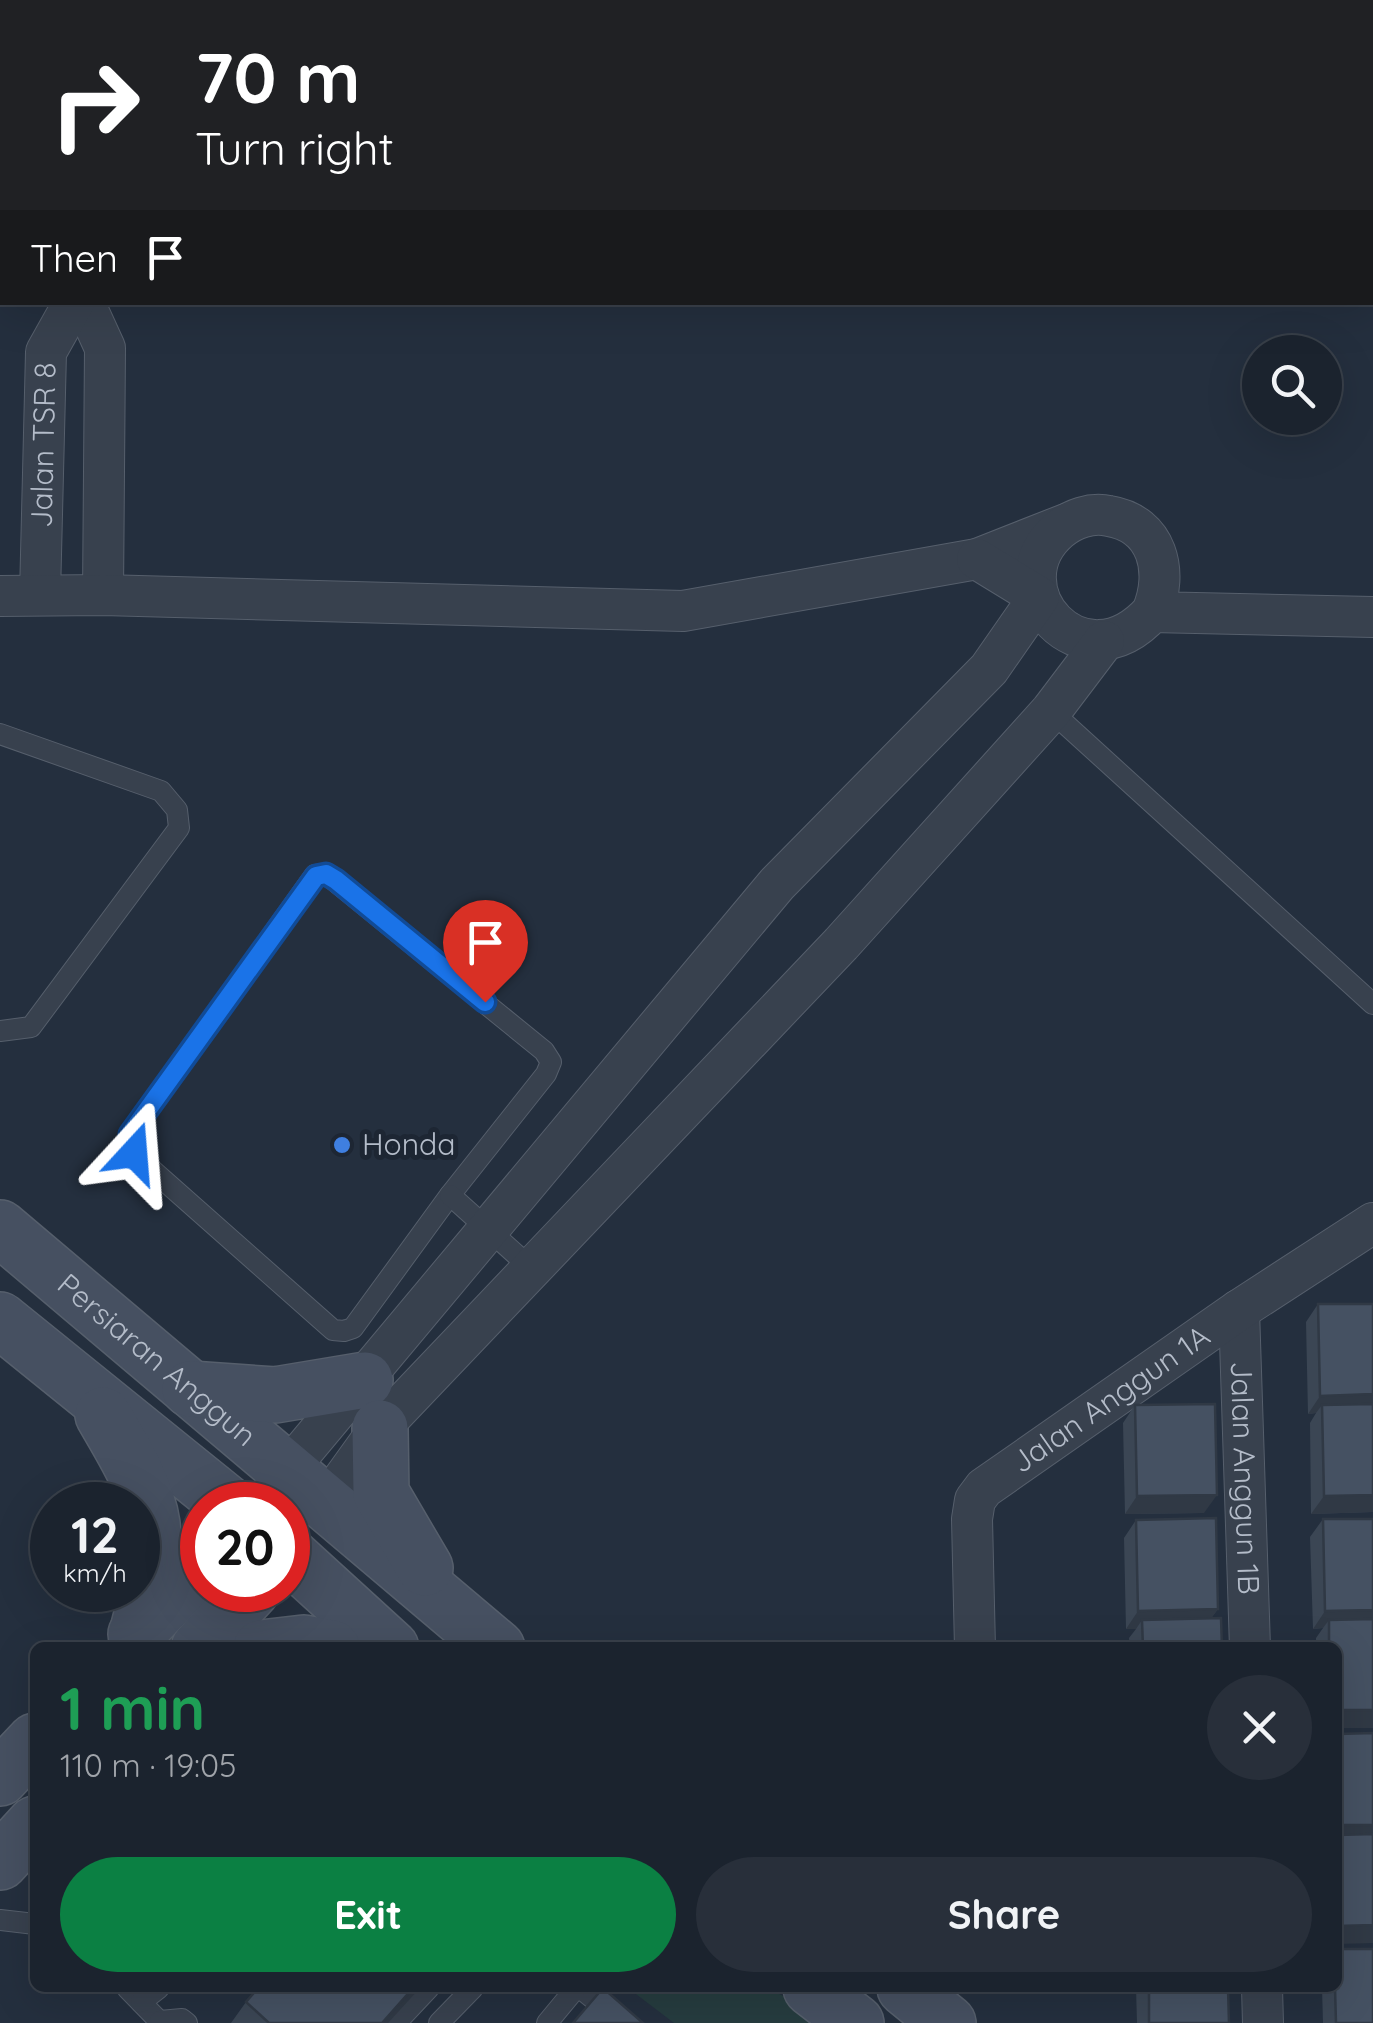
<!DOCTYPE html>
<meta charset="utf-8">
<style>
:root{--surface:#1b232e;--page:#282f3a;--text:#f1f3f6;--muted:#a0a4aa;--line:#39404a;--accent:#0b8043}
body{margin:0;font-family:Quicksand,sans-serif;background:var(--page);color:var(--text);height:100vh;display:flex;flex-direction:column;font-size:38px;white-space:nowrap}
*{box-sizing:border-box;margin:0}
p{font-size:32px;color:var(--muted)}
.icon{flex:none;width:55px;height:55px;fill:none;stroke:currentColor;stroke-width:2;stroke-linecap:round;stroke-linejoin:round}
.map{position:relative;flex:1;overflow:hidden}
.details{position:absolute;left:30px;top:1642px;width:1312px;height:350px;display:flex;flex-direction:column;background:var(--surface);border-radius:15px;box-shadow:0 10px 40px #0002,0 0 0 2px var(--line)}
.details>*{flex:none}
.top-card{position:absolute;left:0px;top:0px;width:1375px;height:305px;box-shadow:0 10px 40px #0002,0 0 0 2px var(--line);background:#202124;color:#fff;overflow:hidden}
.fabs{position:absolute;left:1242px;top:335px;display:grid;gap:20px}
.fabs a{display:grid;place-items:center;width:100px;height:100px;border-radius:50%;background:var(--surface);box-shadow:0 10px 40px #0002,0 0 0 2px var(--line);font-size:50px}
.speed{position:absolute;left:30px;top:1482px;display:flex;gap:20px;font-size:50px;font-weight:700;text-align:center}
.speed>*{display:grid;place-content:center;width:130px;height:130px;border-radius:50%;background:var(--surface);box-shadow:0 10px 40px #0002,0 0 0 2px var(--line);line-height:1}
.speed small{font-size:25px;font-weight:400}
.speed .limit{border:15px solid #d22;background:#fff;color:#111}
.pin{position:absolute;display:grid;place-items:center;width:85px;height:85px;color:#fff;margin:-102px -42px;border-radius:50% 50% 50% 0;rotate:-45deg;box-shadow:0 0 10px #0007}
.pin .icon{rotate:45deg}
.me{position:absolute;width:110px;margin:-55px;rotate:19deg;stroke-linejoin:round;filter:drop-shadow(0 0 8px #0008)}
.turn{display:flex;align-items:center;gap:35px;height:210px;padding:0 30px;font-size:45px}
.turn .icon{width:130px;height:130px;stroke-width:2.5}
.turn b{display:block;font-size:70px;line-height:85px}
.then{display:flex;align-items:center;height:95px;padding:0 30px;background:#0003;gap:20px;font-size:38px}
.round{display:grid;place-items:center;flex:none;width:105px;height:105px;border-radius:52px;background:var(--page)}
.overview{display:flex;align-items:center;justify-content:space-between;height:170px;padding:0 30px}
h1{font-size:60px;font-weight:700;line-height:75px;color:#1e9e55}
.button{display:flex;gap:20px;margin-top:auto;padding:20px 30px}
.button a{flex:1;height:115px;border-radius:60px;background:var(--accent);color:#fff;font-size:40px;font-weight:700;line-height:115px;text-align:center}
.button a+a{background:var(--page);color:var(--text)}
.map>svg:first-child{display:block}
.green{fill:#263c3f}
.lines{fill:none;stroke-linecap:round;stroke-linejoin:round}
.lane-casing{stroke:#565f6c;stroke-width:22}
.street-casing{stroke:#565f6c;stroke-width:42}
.secondary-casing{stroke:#565f6c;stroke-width:58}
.lane{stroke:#38414e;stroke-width:20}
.street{stroke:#38414e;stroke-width:40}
.secondary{stroke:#465061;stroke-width:55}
.wall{fill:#3b4654}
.shaded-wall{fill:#303945}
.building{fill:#455162;stroke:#303945;stroke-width:2.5}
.route-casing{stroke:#114b97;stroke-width:25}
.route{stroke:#1a73e8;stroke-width:18}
.shop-dot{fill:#3f7fe0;stroke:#1d2633;stroke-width:4}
.labels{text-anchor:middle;stroke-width:10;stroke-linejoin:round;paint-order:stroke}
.street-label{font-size:30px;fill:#b4bcc9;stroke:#1d2633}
.poi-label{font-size:30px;fill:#b4bcc9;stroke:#1d2633;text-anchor:start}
</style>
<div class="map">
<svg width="1373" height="2023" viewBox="0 0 1373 2023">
<rect width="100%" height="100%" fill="#242f3e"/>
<polygon class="green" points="628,1988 767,1988 816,2012 826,2023 674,2023"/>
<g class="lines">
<g class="lane-casing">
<g id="lane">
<polyline points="1051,711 1373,1004"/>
<polyline points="0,734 161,791 177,810 179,828 31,1027 0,1031"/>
<polygon points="326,874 544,1051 551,1062 546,1074 450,1195 353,1328 344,1331 333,1330 133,1153 129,1144 130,1135 315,875"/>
<polyline points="450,1195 531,1268"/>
<polyline points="0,1920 35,1924"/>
<polyline points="127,1988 161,2023"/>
<polyline points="580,1988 623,2023"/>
<polyline points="141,2002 159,1988"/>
<polyline points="160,2021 182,2019 187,2023"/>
<polyline points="396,2023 429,1988"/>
<polyline points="439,2023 473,1988"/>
<polyline points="547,2023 576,1988"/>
</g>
</g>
<g class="street-casing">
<g id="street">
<polyline points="85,2 85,0"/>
<polyline points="390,2 390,0"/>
<polyline points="696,2 696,0"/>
<polyline points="0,196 2,196"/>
<polyline points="84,302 105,348 103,595"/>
<path id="s1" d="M40,595L46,352L74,302"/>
<polyline points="0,596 103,595 683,611 977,559 1066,524"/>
<path d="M1152,612C1169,572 1158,524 1109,516C1091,512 1072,519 1059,530C993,587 1082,690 1152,612L1373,617"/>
<path id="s2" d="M1239,1310L1250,1648"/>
<polyline points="287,1470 777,884 989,669 1039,597 977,559"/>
<polyline points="326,1503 380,1428 841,944 1051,711 1104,641"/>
<path id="s3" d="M975,1648L972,1519L975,1500L984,1488L1239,1310L1373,1223"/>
<polyline points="1262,1988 1263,2023"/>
</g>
</g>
<g class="secondary-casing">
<g id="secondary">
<path id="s4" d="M0,1228L497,1648"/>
<polyline points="0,1320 229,1505"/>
<polyline points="190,1389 275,1395 365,1380"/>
<path d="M103,1415C121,1446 147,1487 152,1524C157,1561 146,1599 137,1634"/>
<polyline points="380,1428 381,1493 425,1568"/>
<polyline points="288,1554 391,1648"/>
<polyline points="136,1634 202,1565"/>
<polyline points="199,1648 252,1590"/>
<polyline points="261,1648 304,1643 332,1648"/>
<polyline points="0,1778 35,1741"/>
<polyline points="0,1862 35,1824"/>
<polyline points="811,1988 856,2023"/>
<polyline points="905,1988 948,2023"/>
</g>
</g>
<use href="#lane" class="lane"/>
<use href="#street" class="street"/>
<use href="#secondary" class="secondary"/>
</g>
<g class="wall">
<polygon points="1318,1304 1373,1512 1311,1514 1310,1423 1316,1413 1308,1414 1306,1322"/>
<polygon points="1135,1405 1204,1513 1125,1514 1123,1423"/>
<polygon points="1323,1519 1373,1519 1373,1728 1338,1728 1338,1648 1316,1648 1316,1638 1323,1628 1313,1629 1310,1537"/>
<polygon points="1136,1520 1218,1609 1211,1618 1222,1648 1130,1648 1129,1638 1136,1629 1126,1629 1124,1538"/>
<polygon points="1136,1988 1228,1988 1229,2023 1137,2023"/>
<polygon points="1322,1988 1338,1988 1373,2023 1323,2023"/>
<polygon points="246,2002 388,2023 231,2023"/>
</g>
<g class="shaded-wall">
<polygon points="1373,1394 1373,1412 1322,1405 1316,1413 1308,1414 1320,1396"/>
<polygon points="1217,1495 1204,1513 1125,1514 1137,1496"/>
<polygon points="1373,1495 1373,1512 1311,1514 1324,1496"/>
<polygon points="1218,1609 1205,1627 1142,1620 1136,1629 1126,1629 1138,1611"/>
<polygon points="1373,1610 1373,1627 1329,1620 1323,1628 1313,1629 1325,1611"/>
<rect x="1338" y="1710" width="35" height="18"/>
<polygon points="1338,1825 1373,1825 1373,1842 1338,1843"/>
<polygon points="1373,1925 1373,1943 1338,1944 1338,1926"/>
<polygon points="413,1988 420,1988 388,2023 382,2023"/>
</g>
<g class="building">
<polygon points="1318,1304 1373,1304 1373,1394 1320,1396"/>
<polygon points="1215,1404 1217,1495 1137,1496 1135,1405"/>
<polygon points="1373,1404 1373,1495 1324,1496 1322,1405"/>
<polygon points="1216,1518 1218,1609 1138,1611 1136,1520"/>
<polygon points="1323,1519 1373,1519 1373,1610 1325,1611"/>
<polygon points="1221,1618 1222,1648 1143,1648 1142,1620"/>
<polygon points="1373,1619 1373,1710 1338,1710 1338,1648 1329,1648 1329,1620"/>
<polygon points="1373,1733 1373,1825 1338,1825 1338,1734"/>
<polygon points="1373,1834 1373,1925 1338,1926 1338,1835"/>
<polygon points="1338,1949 1373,1949 1373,2023 1336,2023 1335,1988 1338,1988"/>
<polygon points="258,1988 413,1988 382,2023 269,2023 246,2002"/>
<polygon points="603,1988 643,2023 573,2023"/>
<polygon points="1149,1988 1228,1988 1229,2023 1149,2023"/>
</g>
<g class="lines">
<g class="route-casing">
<polyline id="route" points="134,1153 129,1144 130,1134 316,876 326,874 336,880 485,1002"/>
</g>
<use href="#route" class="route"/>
</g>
<circle class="shop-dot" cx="342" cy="1145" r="10"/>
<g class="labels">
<g class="street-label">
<text dy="10" stroke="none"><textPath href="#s1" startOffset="150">Jalan TSR 8</textPath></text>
<text dy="10" stroke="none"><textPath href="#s4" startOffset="205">Persiaran Anggun</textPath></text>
<text dy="10" stroke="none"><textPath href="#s3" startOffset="318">Jalan Anggun 1A</textPath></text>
<text dy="10" stroke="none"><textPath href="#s2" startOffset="168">Jalan Anggun 1B</textPath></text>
</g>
<g class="poi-label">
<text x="362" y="1155">Honda</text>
</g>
</g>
</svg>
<div class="fabs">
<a><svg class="icon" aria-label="search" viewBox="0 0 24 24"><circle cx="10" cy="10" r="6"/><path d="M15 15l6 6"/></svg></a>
</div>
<div class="speed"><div>12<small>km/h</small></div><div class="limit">20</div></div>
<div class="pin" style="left:485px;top:1002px;background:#d93025"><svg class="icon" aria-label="arrive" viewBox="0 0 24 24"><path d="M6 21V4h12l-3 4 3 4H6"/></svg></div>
<svg class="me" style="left:134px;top:1153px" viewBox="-20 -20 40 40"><path d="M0-17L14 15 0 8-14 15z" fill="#1a73e8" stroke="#fff" stroke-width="4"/></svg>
<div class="top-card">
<div class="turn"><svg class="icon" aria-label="right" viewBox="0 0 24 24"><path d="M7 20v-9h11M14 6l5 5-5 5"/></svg><div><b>70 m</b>Turn right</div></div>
<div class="then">Then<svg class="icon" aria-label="arrive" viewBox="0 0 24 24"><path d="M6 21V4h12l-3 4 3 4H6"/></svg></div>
</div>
<section class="details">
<div class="overview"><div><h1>1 min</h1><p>110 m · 19:05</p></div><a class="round"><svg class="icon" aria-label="close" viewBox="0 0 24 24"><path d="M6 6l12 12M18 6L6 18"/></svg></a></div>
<div class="button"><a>Exit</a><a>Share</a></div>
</section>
</div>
